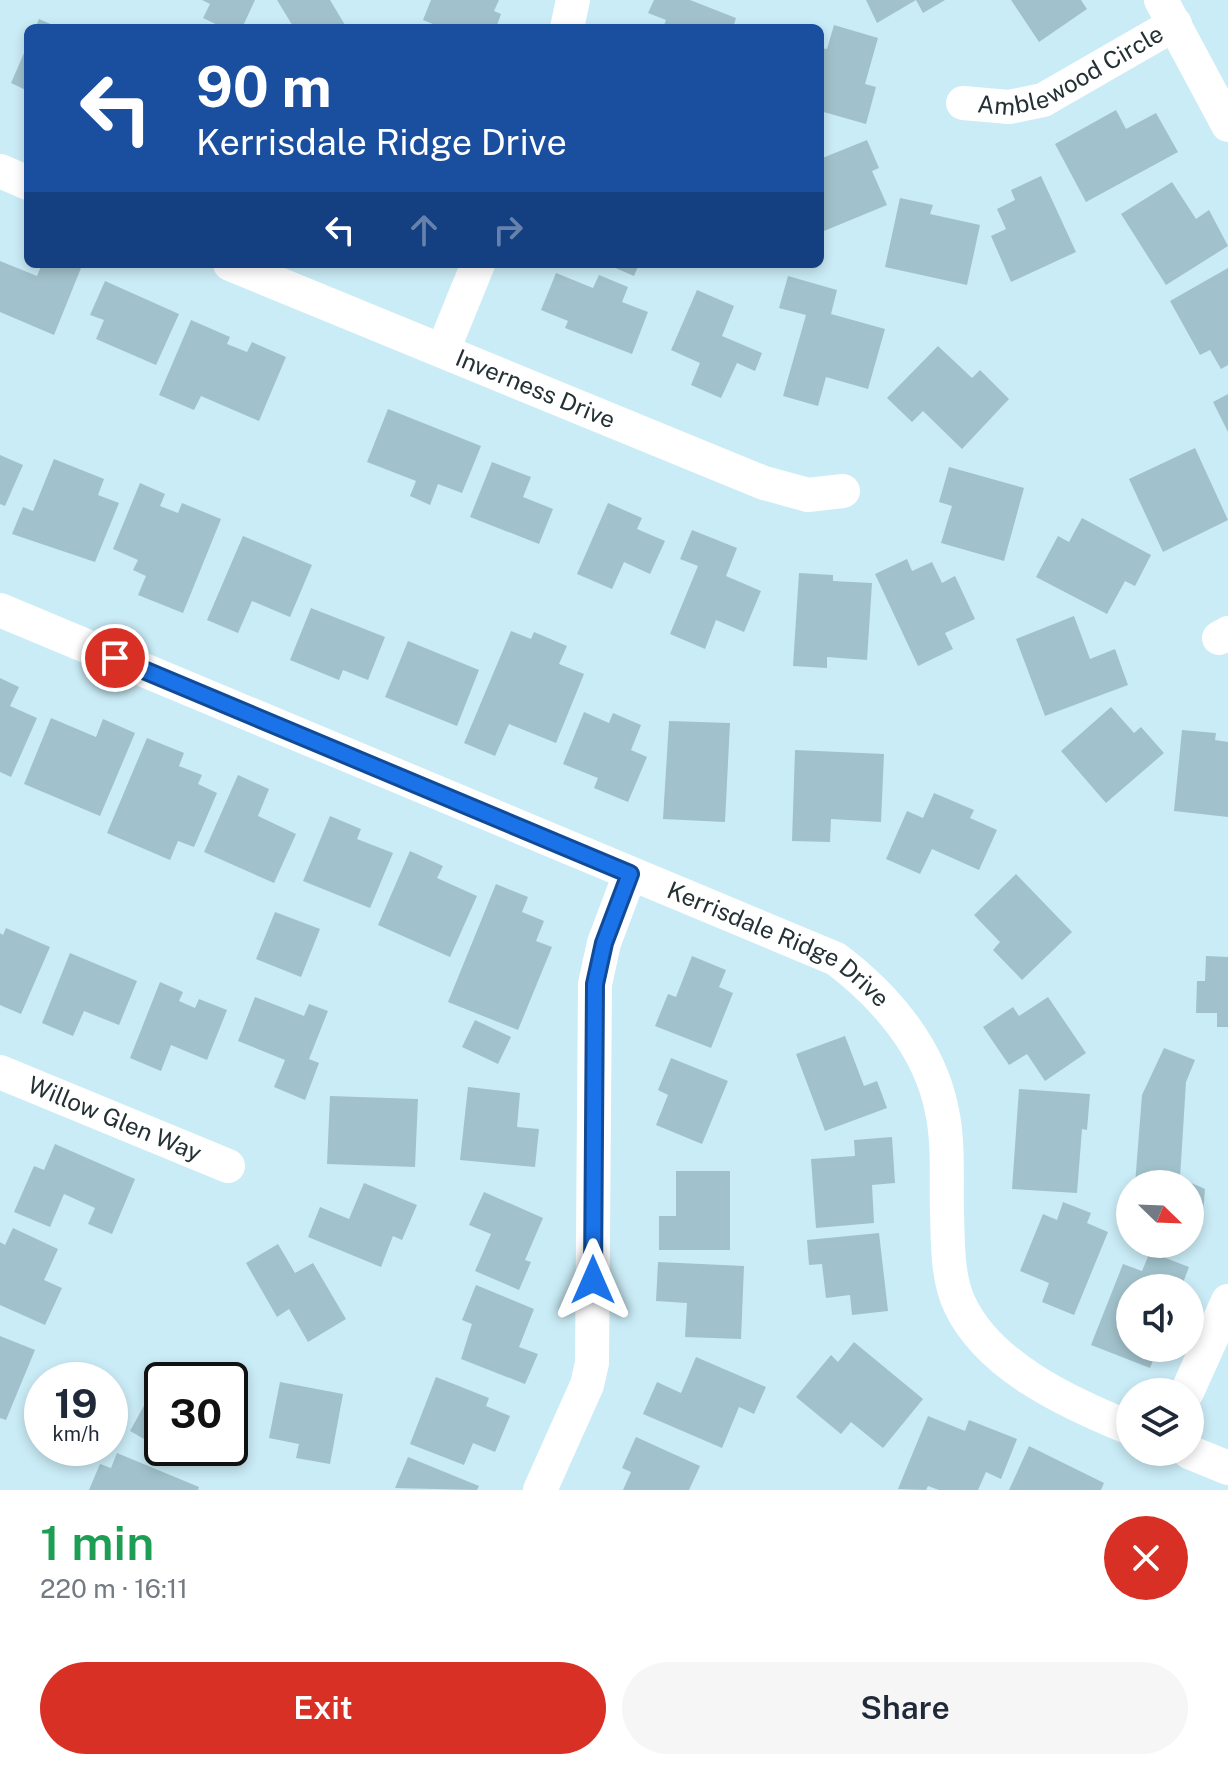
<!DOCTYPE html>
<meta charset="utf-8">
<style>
:root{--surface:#fff;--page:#f6f6f7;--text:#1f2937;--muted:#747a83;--accent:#d93025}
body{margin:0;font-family:"Public Sans",sans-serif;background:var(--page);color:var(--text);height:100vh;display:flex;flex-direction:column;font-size:30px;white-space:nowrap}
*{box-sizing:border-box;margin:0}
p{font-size:26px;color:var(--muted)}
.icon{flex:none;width:44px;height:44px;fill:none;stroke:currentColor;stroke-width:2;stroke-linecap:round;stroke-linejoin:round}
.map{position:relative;height:1490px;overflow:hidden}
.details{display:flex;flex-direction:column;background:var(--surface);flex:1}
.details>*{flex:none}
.top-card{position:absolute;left:24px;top:24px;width:800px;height:244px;border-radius:12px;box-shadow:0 4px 12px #0003;background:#1a4fa0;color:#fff;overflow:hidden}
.needle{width:52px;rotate:113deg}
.controls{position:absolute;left:1116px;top:1170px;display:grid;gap:16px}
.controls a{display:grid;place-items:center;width:88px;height:88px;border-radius:50%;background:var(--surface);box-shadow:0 4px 12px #0003;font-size:40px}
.speed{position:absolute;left:24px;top:1362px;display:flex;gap:16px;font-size:40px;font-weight:700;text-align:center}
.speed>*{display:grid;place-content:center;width:104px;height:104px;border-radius:50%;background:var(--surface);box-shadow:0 4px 12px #0003;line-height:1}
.speed small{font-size:20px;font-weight:400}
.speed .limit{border:4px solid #111;border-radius:12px;background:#fff;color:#111}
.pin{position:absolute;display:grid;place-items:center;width:68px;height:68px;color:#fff;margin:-34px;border:4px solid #fff;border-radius:50%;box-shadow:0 2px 8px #0007}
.me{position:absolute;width:88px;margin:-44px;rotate:0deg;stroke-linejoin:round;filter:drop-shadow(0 0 6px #0008)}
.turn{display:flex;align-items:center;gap:28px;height:168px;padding:0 40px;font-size:36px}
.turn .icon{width:104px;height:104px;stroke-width:2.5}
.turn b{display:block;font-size:56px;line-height:68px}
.lanes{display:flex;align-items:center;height:76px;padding:0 40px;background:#0003;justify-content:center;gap:40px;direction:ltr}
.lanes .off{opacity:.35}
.round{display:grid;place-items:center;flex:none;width:84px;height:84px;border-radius:42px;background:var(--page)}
.summary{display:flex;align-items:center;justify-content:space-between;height:136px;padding:0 40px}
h1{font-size:48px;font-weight:600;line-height:60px;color:#1e9e55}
.cta{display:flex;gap:16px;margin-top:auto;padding:16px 40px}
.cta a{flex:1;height:92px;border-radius:48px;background:var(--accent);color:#fff;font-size:32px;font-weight:600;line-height:92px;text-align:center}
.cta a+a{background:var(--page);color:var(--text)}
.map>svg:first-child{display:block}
.building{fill:#a1c2cc}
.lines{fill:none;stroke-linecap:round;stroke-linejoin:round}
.minor{stroke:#fff;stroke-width:34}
.route-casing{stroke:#114b97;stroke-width:20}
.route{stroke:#1a73e8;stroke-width:14}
.labels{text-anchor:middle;stroke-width:7;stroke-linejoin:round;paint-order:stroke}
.street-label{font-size:24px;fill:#243235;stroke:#caecf6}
</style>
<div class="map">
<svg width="1228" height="1490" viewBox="0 0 1228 1490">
<rect width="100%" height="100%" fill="#caecf6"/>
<g class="building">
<polygon points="202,0 255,0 242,28 224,28 203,18 210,4"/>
<polygon points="277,0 330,0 345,25 339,28 294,28"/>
<polygon points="431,0 499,0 494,11 501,14 496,28 443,28 423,20"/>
<polygon points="654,0 690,0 736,18 733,28 663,28 666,20 648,13"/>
<polygon points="866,0 916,0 877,23"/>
<polygon points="916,0 945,0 923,13"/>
<polygon points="1011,0 1081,0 1087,9 1039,42"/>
<polygon points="39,19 60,28 35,28"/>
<polygon points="834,25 878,38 865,84 876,87 866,124 820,111 820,48 827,49"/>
<polygon points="28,44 28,91 11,83"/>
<polygon points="1116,110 1126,129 1156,113 1178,152 1086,202 1055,144"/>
<polygon points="867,140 879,168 872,171 887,205 824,231 820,220 820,159"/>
<polygon points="1041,176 1076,252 1011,282 991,236 1006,229 997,209 1015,200 1011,190"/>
<polygon points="1172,182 1196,219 1209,210 1228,246 1166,285 1121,214"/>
<polygon points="900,198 933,205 930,214 980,225 967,285 885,267"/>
<polygon points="0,261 37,276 42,264 71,264 81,268 54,335 0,312"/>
<polygon points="606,264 639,264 634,276"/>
<polygon points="1228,268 1228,365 1221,369 1210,350 1200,355 1170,301"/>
<polygon points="556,273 593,288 599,275 628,287 622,302 648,312 632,354 565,328 568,321 541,310"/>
<polygon points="788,276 837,290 831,314 885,329 868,389 826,377 818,406 783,396 806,315 779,308"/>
<polygon points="105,281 179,314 156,365 96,339 104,320 90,315"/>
<polygon points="697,290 734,306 722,336 762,353 755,371 737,363 721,398 691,385 700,363 671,350"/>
<polygon points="191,320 230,337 227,344 247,352 252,342 286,357 259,421 201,396 194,410 159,395"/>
<polygon points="938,346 972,378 980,370 1009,399 962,449 923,411 912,422 887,398"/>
<polygon points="1228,394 1228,432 1213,402"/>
<polygon points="388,409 481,446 462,493 438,484 430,505 410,496 416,481 367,462"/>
<polygon points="1195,448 1228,520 1163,552 1129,479"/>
<polygon points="0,455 23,465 5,506 0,504"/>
<polygon points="54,459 104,479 98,495 119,503 95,562 12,534 23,507 33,511"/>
<polygon points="492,462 531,477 523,497 553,509 539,544 470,517"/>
<polygon points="949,467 1024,488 1004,561 941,543 952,506 939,502"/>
<polygon points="140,483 165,494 160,506 178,513 182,503 221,519 183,613 138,595 146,576 133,570 138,560 113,549"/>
<polygon points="608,503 642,518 637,529 665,541 650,574 624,562 612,589 577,574"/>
<polygon points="1082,518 1151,555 1135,586 1125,581 1107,614 1036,577 1058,536 1069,542"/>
<polygon points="692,530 737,548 726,576 761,591 744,632 716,620 705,649 670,634 698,566 680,559"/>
<polygon points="243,536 312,565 290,617 252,601 238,633 207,620"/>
<polygon points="907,559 912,571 932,562 942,583 955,576 975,619 945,633 953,649 918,666 875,574"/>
<polygon points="799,573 833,575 833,581 872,583 867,660 827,657 827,668 793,666"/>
<polygon points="311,608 385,637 368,680 343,670 339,680 290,660"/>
<polygon points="1074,616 1090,659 1115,649 1128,685 1045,716 1016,639"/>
<polygon points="511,631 531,639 534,632 567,646 559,664 584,674 556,743 509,724 495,756 464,743"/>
<polygon points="408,641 479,670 457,726 385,697"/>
<polygon points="0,678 19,687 10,706 37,718 11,777 0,772"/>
<polygon points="1111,707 1134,733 1141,727 1164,753 1106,803 1061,751"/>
<polygon points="584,712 609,723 613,713 641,725 631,750 647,757 628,802 594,788 598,778 563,764"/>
<polygon points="51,718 96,737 103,719 135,733 100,816 24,784"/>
<polygon points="669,721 730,723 725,822 663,819"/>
<polygon points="1182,730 1216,733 1215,740 1228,742 1228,817 1174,811"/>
<polygon points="147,738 184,753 179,766 202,775 198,784 217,793 194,847 178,841 170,860 107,833"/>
<polygon points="795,750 884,754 881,822 831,819 830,842 792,841"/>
<polygon points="238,775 269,789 258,816 296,834 274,883 204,852"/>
<polygon points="934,793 974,810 970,818 997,830 979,870 932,849 920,874 886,859 907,811 923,818"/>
<polygon points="330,816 361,829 357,839 393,853 370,908 303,881"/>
<polygon points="410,851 443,866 437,878 477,896 450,957 378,925"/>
<polygon points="1016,874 1072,932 1022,980 993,950 1000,942 974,915"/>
<polygon points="496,884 528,897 522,912 544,921 536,941 552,947 518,1030 448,1002"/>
<polygon points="275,912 320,929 301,977 256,959"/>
<polygon points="6,928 50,947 21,1014 0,1005 0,933 3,935"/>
<polygon points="70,953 137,981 119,1025 84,1011 73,1036 42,1023"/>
<polygon points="692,956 726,970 719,987 733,993 711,1048 655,1026 668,994 676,997"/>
<polygon points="1206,956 1228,957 1228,1027 1217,1027 1217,1013 1196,1013 1197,981 1205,981"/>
<polygon points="160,982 183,992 179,1001 195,1008 199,999 227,1010 207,1060 171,1045 161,1071 130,1058"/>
<polygon points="255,997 304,1016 309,1004 328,1011 309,1059 319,1063 305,1100 274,1087 285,1060 238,1041"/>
<polygon points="1048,997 1086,1053 1045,1081 1027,1054 1009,1065 983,1027 1013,1007 1019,1016"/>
<polygon points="475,1020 511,1037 498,1064 462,1047"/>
<polygon points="845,1036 864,1086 877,1081 887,1108 825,1131 796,1054"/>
<polygon points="1164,1048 1195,1060 1186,1082 1180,1178 1205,1189 1202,1227 1190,1226 1190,1184 1135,1184 1142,1095"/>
<polygon points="671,1058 728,1081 702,1144 656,1125 668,1095 658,1090"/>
<polygon points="468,1087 520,1093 517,1127 539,1129 535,1167 460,1160"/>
<polygon points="1019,1089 1090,1094 1087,1130 1082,1129 1077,1193 1012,1189"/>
<polygon points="330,1096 418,1099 415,1167 327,1164"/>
<polygon points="892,1137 895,1183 872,1185 874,1223 816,1228 811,1159 855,1156 854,1140"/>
<polygon points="55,1144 135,1179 112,1234 88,1224 95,1208 64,1194 50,1227 14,1212 34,1166 44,1170"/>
<polygon points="676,1171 730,1171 730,1250 659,1250 659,1216 676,1216"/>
<polygon points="364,1183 417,1205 402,1240 393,1236 381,1267 308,1237 320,1207 349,1219"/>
<polygon points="484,1192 543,1218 525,1260 531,1262 519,1290 475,1271 491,1234 469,1225"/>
<polygon points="1063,1202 1091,1213 1087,1223 1108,1232 1074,1315 1042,1302 1049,1283 1020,1271 1043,1214 1057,1220"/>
<polygon points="13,1228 58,1249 44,1280 62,1288 45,1325 0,1305 0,1242 5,1245"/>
<polygon points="879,1233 888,1311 852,1315 850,1295 826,1298 822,1264 809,1265 807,1240"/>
<polygon points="278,1244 295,1273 313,1263 346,1319 308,1342 289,1309 277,1317 246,1263"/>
<polygon points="1150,1252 1189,1267 1181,1288 1130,1288 1130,1348 1158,1348 1150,1368 1091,1345 1123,1264 1142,1271"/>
<polygon points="658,1262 744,1266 741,1339 685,1337 687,1303 656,1301"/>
<polygon points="476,1285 534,1309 519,1347 538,1354 525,1384 461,1359 472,1324 462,1320"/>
<polygon points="0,1336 35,1350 6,1420 0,1418"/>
<polygon points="854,1342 923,1399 883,1448 851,1422 841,1434 796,1397 831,1355 838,1362"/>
<polygon points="696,1357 766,1387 754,1414 739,1407 722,1448 643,1414 657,1382 681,1393"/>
<polygon points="163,1371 178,1380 162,1380 162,1449 130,1431"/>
<polygon points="436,1377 489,1398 486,1406 510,1416 495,1452 473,1443 464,1465 410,1444"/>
<polygon points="280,1382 343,1394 330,1464 296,1458 299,1444 269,1438"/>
<polygon points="928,1416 965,1431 969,1420 1017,1439 1001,1479 986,1472 978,1490 939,1490 928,1486 926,1490 898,1489"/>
<polygon points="636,1437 700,1466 689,1490 623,1490 631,1472 622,1468"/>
<polygon points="1029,1446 1104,1483 1101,1490 1009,1490"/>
<polygon points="117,1453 199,1487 198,1490 89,1490 100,1464 111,1468"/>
<polygon points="408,1457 479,1486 477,1490 395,1488"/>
</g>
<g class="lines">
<g class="minor">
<polyline points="1161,0 1228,125"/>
<polyline points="567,28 573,0"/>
<path id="s1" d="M963,103L1009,107L1043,100L1175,24"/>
<polyline points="0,171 28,183"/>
<path id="s2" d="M230,264L764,483L808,495L843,491"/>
<polyline points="443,350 478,264"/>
<path id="s3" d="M0,610L836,959C885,996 930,1048 942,1111C949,1143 946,1181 947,1214C948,1243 947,1279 960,1305C989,1367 1071,1404 1130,1428"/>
<polyline points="1219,638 1228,633"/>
<path id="s4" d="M0,1072L228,1166"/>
<polyline points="1187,1392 1228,1301"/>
<polyline points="1189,1452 1228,1468"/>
<polyline points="540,1490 587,1385 592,1363 595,984 604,943 630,874"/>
</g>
</g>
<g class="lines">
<g class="route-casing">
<polyline id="route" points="115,658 630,874 604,943 595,984 593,1280"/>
</g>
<use href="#route" class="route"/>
</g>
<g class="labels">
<g class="street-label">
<text dy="8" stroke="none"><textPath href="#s1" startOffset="116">Amblewood Circle</textPath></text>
<text dy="8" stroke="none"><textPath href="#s2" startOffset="330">Inverness Drive</textPath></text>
<text dy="8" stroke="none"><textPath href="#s3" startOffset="848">Kerrisdale Ridge Drive</textPath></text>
<text dy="8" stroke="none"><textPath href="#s4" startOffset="124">Willow Glen Way</textPath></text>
</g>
</g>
</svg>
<div class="controls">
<a><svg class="needle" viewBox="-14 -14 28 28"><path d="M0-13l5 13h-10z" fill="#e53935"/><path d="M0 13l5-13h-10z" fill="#747a83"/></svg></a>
<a><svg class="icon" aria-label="sound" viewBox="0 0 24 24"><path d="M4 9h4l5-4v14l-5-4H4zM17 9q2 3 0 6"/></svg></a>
<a><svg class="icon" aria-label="layers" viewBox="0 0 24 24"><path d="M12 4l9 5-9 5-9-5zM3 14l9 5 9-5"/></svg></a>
</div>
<div class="speed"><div>19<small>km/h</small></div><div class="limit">30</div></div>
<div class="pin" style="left:115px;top:658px;background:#d93025"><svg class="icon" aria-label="arrive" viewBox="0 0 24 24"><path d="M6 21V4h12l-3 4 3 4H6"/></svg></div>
<svg class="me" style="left:593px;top:1280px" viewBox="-20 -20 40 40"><path d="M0-17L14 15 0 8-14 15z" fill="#1a73e8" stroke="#fff" stroke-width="4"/></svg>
<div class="top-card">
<div class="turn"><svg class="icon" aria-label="left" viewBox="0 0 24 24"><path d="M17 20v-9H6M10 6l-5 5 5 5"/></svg><div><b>90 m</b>Kerrisdale Ridge Drive</div></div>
<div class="lanes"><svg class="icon" aria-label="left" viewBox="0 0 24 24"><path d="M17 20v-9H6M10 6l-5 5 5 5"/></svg><svg class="icon off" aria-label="ahead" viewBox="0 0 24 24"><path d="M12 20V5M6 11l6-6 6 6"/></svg><svg class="icon off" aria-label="right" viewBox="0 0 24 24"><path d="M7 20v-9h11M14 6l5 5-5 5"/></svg></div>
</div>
</div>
<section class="details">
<div class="summary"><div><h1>1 min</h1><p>220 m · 16:11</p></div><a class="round" style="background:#d93025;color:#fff"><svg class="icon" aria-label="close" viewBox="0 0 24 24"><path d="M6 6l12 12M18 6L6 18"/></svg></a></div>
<div class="cta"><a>Exit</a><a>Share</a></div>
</section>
